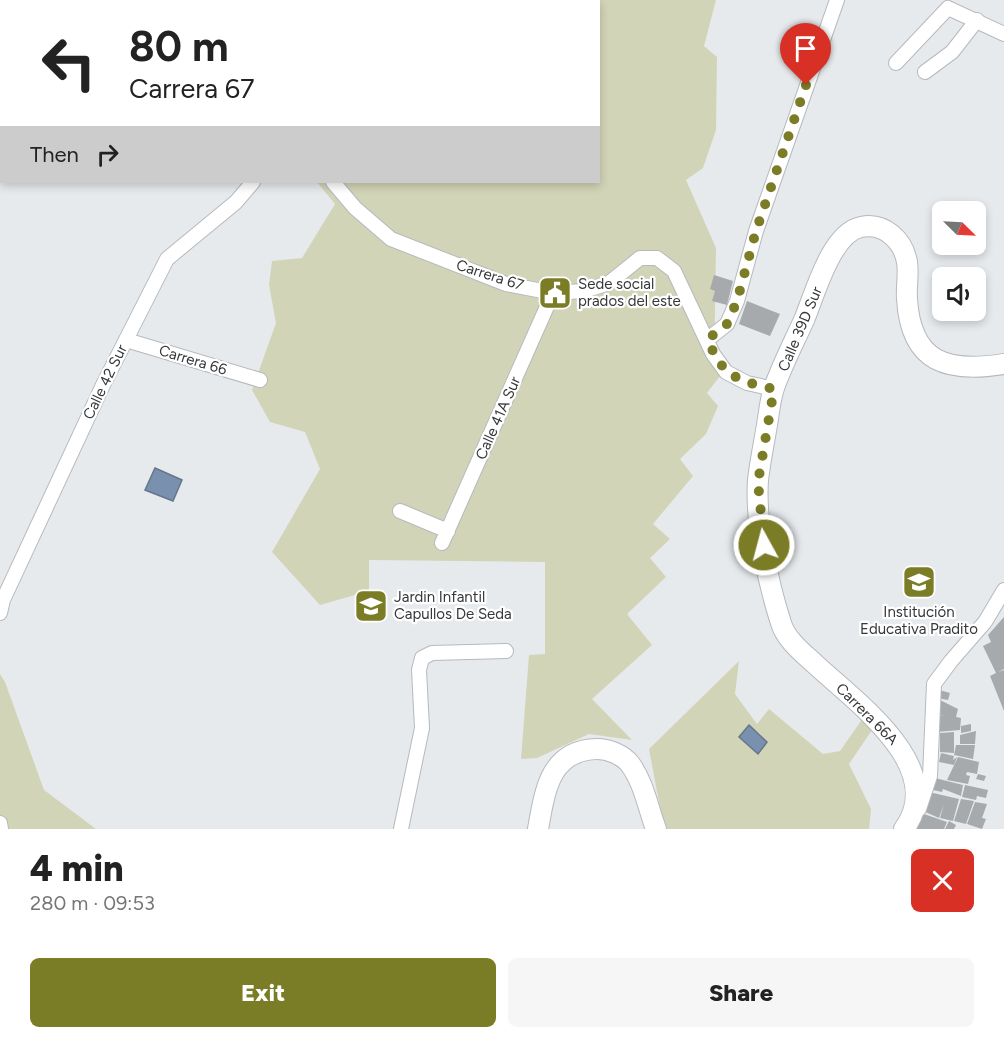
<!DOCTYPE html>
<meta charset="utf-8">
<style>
:root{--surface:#fff;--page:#f6f6f6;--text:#222;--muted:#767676;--accent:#7a7d26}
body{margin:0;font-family:Figtree,sans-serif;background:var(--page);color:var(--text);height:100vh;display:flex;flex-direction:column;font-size:22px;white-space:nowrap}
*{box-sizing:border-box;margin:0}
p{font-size:20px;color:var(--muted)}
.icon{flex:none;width:33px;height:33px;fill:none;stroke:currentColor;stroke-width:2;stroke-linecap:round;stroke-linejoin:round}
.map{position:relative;height:829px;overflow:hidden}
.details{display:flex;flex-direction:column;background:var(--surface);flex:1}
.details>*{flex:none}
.banner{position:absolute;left:0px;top:0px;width:600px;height:183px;box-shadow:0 3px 9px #0003;background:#fff;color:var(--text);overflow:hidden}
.needle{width:39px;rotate:114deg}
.fabs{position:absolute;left:932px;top:201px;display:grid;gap:12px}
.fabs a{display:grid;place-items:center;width:54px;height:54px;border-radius:9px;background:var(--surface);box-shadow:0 3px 9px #0003;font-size:30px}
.pin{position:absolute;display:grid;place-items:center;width:51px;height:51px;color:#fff;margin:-62px -26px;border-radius:50% 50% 50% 0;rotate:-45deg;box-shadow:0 0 6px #0007}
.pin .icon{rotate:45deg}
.me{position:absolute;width:66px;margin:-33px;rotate:353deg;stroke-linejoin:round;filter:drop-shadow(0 0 4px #0008)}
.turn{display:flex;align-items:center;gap:21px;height:126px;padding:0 30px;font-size:27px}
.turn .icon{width:78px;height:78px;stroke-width:2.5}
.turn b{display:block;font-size:42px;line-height:51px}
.then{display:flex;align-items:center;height:57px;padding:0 30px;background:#0003;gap:12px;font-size:22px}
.round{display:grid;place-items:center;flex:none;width:63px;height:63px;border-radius:9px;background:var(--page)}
.head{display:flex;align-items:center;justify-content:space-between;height:102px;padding:0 30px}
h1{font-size:36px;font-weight:800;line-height:45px}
.cta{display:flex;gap:12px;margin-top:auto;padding:12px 30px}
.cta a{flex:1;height:69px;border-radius:9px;background:var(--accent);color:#fff;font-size:24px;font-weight:800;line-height:69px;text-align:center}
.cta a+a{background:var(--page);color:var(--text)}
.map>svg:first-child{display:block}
.green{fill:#d2d4b7}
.water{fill:#7991af;stroke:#65768b;stroke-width:1.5}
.building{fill:#a7aaad}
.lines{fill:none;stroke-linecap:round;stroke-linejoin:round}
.street-casing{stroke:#b6b9bd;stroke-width:16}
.secondary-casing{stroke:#b6b9bd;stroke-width:22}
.street{stroke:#fff;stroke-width:14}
.secondary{stroke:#fff;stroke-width:20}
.route{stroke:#7a7d26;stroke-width:10;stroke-dasharray:0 18}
.labels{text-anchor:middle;stroke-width:4.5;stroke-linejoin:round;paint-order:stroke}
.street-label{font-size:15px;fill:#353738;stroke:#fff}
.poi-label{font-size:15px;fill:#353738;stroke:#fff;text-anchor:start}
</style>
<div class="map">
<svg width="1004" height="829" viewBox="0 0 1004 829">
<rect width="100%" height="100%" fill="#e7eaed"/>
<g class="green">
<polygon points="380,0 716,0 704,46 717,57 716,130 703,168 686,180 716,248 714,368 720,376 707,393 718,406 706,434 680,459 693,476 653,524 670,539 650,558 666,577 627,614 652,645 592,699 632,740 589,734 537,758 521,759 529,655 545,654 545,562 369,560 369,591 320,605 272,552 320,469 305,432 270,422 252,390 276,323 269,285 272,261 302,258 335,204 317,182 598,182 598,2"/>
<polygon points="739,661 735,694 757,724 769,709 823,754 840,751 863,718 874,727 849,764 871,809 869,829 664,829 649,749"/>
<polygon points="0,674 5,682 44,790 96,829 0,829"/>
</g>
<g class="water">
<polygon points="155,468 182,480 173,501 145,490"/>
<polygon points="749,725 767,742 758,754 739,737"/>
</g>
<g class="building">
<polygon points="714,275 733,281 727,305 712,301 715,291 710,289"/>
<polygon points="747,301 780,314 770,336 739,324"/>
<polygon points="1004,617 1004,669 998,672 1004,670 1004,711 990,676 996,673 983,646 991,642 988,635"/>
<polygon points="939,690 950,693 948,700 937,698"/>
<polygon points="940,700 958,709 956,717 961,718 960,730 936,732 937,715 944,716 936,714"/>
<polygon points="971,724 971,731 961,733 961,726"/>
<polygon points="976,731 975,744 960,744 960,735"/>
<polygon points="954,732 954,753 940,752 940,733"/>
<polygon points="956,745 975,745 973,759 954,755"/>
<polygon points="941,753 954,756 953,760 957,757 954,765 939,762"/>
<polygon points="958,757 979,762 977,774 967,772 966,775 970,776 968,784 947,780"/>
<polygon points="978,774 986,776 984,781 976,779"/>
<polygon points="935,778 963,785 961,796 943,789 942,792 933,790"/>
<polygon points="965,785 988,790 986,798 977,796 976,800 962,797"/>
<polygon points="929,792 959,799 953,821 940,818 944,804 939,818 923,811"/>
<polygon points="961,799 974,801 966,824 954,821"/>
<polygon points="975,802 987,804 982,818 986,819 982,829 967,824"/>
<polygon points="924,814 947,822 944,829 915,829"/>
<polygon points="949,821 956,825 954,829 945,829"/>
</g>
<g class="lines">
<g class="street-casing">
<g id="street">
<polyline points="163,0 165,2"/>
<polyline points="371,2 372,0"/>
<polyline points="896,63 948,8 1004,34"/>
<polyline points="925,72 952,52 977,20"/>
<polyline points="333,182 355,208 391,239 506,284 553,293 584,291 609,283 640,258 657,258 674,271 713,354 726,372 747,383 774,389"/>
<polyline points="708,339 727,324 737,301 756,231 837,0"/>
<polyline points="126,340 260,380"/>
<polyline points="400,511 448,531"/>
<polyline points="442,543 553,293"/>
<polyline points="0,613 3,600 103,385 167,259 236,202 253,182"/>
<polyline points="919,809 930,776 934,684 951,661 985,622 1004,590"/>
<polyline points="0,823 1,829"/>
<polyline points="401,829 422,728 419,670 422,658 432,653 506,651"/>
</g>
</g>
<g class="secondary-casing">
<g id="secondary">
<path d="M538,829C545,790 550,750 597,749C609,749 623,755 630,764C644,783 648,808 656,829"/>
<path d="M904,829C949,768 856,702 816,665C803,653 786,640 781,623C768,583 755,522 758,480C760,462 764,443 767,425C769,413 770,400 774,388C782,365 794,342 804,320C815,294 831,233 861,227C884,222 903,240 907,262C909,274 906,287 907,299C911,363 947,373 1004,364"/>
</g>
</g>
<use href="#street" class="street"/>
<use href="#secondary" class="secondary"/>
</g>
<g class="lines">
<path class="route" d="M764,545L758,482L774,389C738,381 721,376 708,339L727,324L737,301L756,231L806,85"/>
</g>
<defs>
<g id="civic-square" transform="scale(1.725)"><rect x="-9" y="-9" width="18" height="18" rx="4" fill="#7a7d26" stroke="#fff"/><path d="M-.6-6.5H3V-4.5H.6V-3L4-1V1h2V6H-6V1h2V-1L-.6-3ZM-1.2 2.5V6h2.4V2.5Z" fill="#fff"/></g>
<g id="school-square" transform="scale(1.725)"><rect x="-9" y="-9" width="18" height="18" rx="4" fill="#7a7d26" stroke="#fff"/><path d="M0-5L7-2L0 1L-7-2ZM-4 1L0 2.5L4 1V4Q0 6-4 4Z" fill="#fff"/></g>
</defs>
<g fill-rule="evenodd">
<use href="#civic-square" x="555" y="293"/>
<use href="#school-square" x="919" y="582"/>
<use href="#school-square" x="371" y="606"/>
</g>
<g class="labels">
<g class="street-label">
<text transform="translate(490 275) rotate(18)" y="5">Carrera 67</text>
<text transform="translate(800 329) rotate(-67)" y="5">Calle 39D Sur</text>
<text transform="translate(193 360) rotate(17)" y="5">Carrera 66</text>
<text transform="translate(105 382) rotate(-64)" y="5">Calle 42 Sur</text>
<text transform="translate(498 418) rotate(-66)" y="5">Calle 41A Sur</text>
<text transform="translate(867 714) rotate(45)" y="5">Carrera 66A</text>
</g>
<g class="poi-label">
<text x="578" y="289">Sede social<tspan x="578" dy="17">prados del este</tspan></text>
<text x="394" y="602">Jardin Infantil<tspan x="394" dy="17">Capullos De Seda</tspan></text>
<text x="919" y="617" text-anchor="middle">Institución<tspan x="919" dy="17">Educativa Pradito</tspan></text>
</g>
</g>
</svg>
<div class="fabs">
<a><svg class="needle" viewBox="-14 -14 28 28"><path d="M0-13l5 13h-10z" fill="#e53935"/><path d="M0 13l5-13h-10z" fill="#767676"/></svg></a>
<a><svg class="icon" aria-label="sound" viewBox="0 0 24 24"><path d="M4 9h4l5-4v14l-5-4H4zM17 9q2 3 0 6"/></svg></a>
</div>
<div class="pin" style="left:806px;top:85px;background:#d93025"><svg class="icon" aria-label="arrive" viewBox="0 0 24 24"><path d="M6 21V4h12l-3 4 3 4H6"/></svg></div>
<svg class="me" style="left:764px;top:545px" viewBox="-20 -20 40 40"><circle r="17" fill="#7a7d26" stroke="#fff" stroke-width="3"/><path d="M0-11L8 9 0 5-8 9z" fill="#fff"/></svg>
<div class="banner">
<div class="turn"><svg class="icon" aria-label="left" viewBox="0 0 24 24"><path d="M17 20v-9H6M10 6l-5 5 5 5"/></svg><div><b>80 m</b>Carrera 67</div></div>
<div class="then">Then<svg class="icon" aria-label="right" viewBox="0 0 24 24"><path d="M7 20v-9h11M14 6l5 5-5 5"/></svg></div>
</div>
</div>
<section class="details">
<div class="head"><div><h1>4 min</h1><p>280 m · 09:53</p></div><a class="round" style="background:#d93025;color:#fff"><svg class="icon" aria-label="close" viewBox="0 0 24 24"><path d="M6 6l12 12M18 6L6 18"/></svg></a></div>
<div class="cta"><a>Exit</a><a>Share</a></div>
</section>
